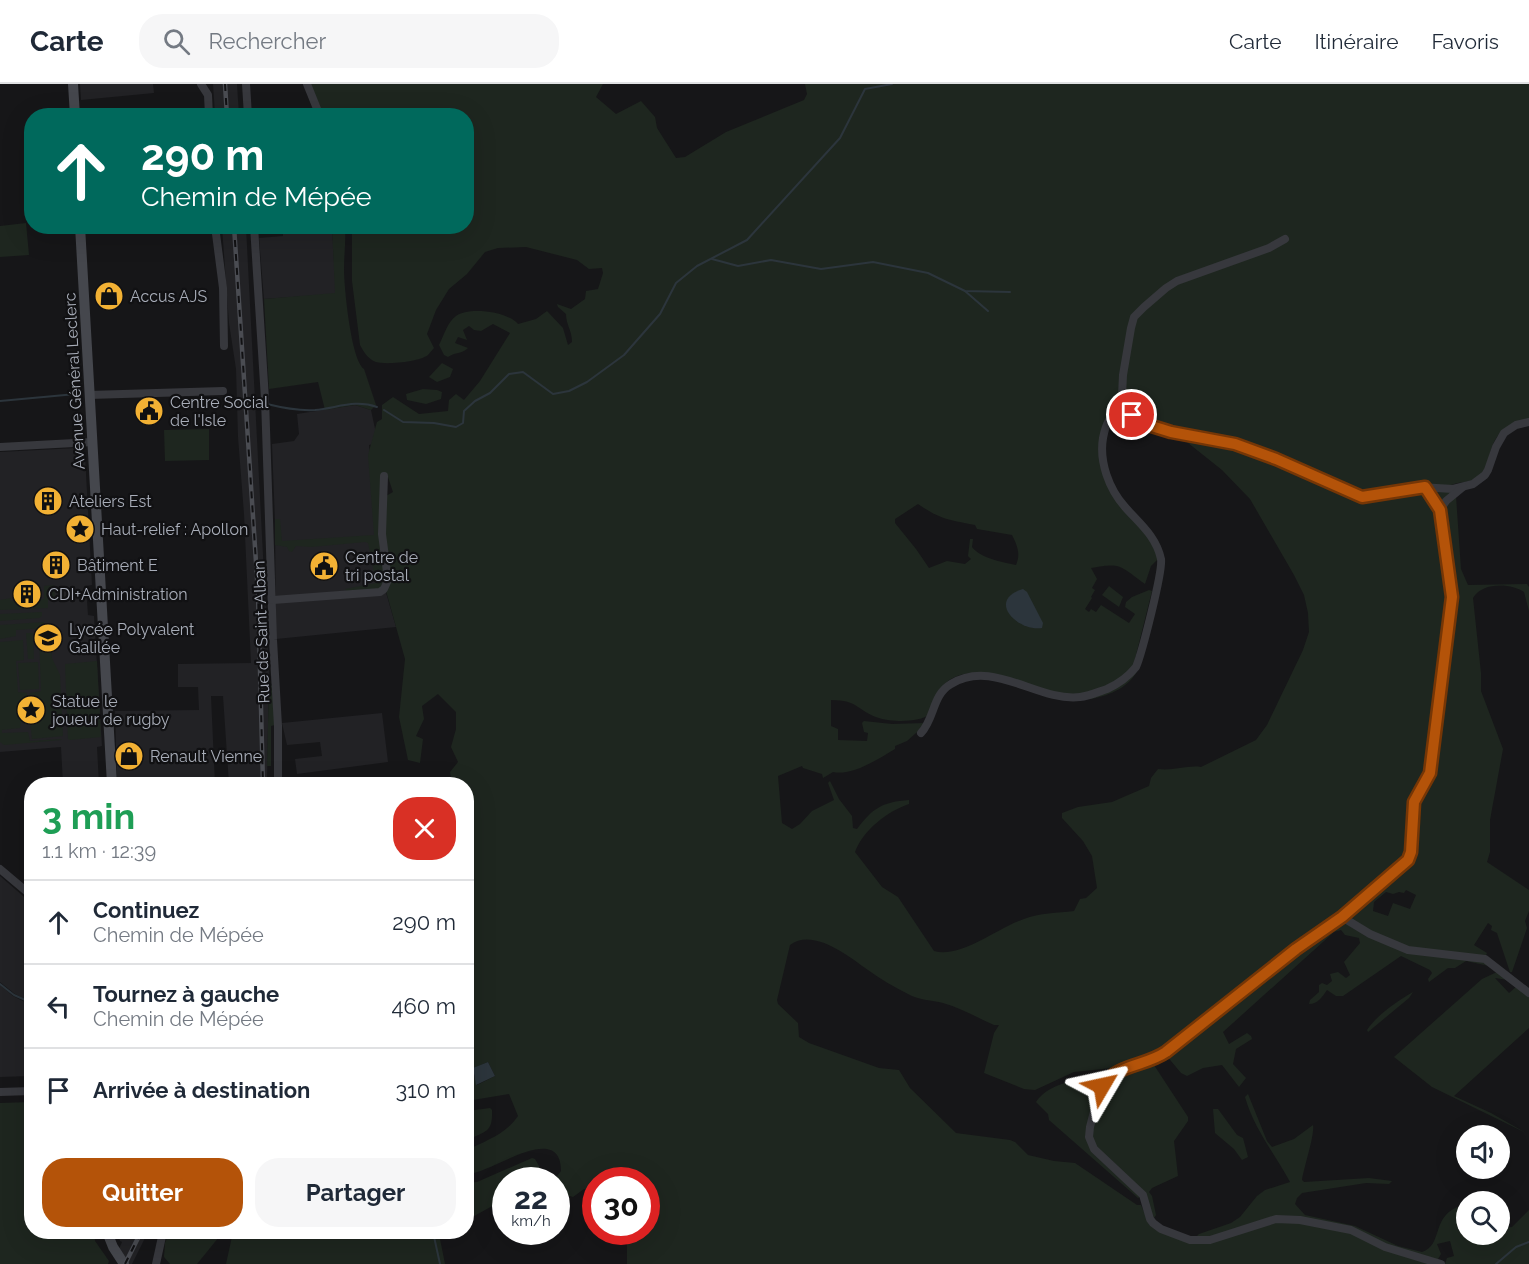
<!DOCTYPE html>
<html lang="fr">
<meta charset="utf-8">
<style>
:root{--surface:#fff;--page:#f6f6f7;--text:#1f2937;--muted:#747a83;--line:#e0e1e3;--accent:#b45309}
body{margin:0;font-family:Raleway,sans-serif;background:var(--page);color:var(--text);height:100vh;display:flex;flex-direction:column;font-size:22px;white-space:nowrap}
*{box-sizing:border-box;margin:0}
p{font-size:20px;color:var(--muted)}
.icon{flex:none;width:33px;height:33px;fill:none;stroke:currentColor;stroke-width:2;stroke-linecap:round;stroke-linejoin:round}
.map{position:relative;flex:1;overflow:hidden}
.side{position:absolute;left:24px;top:693px;width:450px;height:462px;display:flex;flex-direction:column;background:var(--surface);border-radius:24px;box-shadow:0 6px 24px #0002}
.side>*{flex:none}
.hud{position:absolute;left:24px;top:24px;width:450px;height:126px;border-radius:24px;box-shadow:0 6px 24px #0002;background:#00695c;color:#fff;overflow:hidden}
.buttons{position:absolute;left:1456px;top:1041px;display:grid;gap:12px}
.buttons a{display:grid;place-items:center;width:54px;height:54px;border-radius:50%;background:var(--surface);box-shadow:0 6px 24px #0002;font-size:30px}
.speed{position:absolute;left:492px;top:1083px;display:flex;gap:12px;font-size:30px;font-weight:700;text-align:center}
.speed>*{display:grid;place-content:center;width:78px;height:78px;border-radius:50%;background:var(--surface);box-shadow:0 6px 24px #0002;line-height:1}
.speed small{font-size:15px;font-weight:400}
.speed .limit{border:9px solid #d22;background:#fff;color:#111}
.pin{position:absolute;display:grid;place-items:center;width:51px;height:51px;color:#fff;margin:-26px;border:3px solid #fff;border-radius:50%;box-shadow:0 2px 6px #0007}
.me{position:absolute;width:66px;margin:-33px;rotate:54deg;stroke-linejoin:round;filter:drop-shadow(0 0 4px #0008)}
.turn{display:flex;align-items:center;gap:21px;height:126px;padding:0 18px;font-size:27px}
.turn .icon{width:78px;height:78px;stroke-width:2.5}
.turn b{display:block;font-size:42px;line-height:51px}
.round{display:grid;place-items:center;flex:none;width:63px;height:63px;border-radius:24px;background:var(--page)}
.overview{display:flex;align-items:center;justify-content:space-between;height:102px;padding:0 18px}
h1{font-size:36px;font-weight:700;line-height:45px;color:#1e9e55}
.cta{display:flex;gap:12px;margin-top:auto;padding:12px 18px}
.cta a{flex:1;height:69px;border-radius:24px;background:var(--accent);color:#fff;font-size:24px;font-weight:700;line-height:69px;text-align:center}
.cta a+a{background:var(--page);color:var(--text)}
ul{padding:0;list-style:none}
li{display:flex;align-items:center;gap:18px;height:84px;padding:0 18px;border-top:2px solid var(--line)}
li div{flex:1}
li b{display:block;font-size:22px}
li em{font-style:normal}
header{display:flex;align-items:center;gap:36px;box-sizing:border-box;height:84px;padding:0 30px;background:var(--surface);border-bottom:2px solid var(--line)}
header strong{font-size:28px}
nav{display:flex;gap:33px;margin-inline-start:auto;font-size:21px}
.search{width:420px;height:54px;background:var(--page);display:flex;align-items:center;gap:15px;box-sizing:border-box;padding:0 21px;border-radius:24px;color:var(--muted);font-size:22px}
.map>svg:first-child{display:block}
.built{fill:#222225}
.green{fill:#1e261f;fill-rule:evenodd}
.water{fill:#2c353c}
.lines{fill:none;stroke-linecap:round;stroke-linejoin:round}
.stream{stroke:#2c353c;stroke-width:2}
.minor{stroke:#37383d;stroke-width:8}
.secondary{stroke:#45474d;stroke-width:10}
.rail-casing{stroke:#4a4c52;stroke-width:4.5}
.rail{stroke:#111113;stroke-width:2;stroke-dasharray:7;stroke-linecap:butt}
.route-casing{stroke:#753606;stroke-width:15}
.route{stroke:#b45309;stroke-width:10}
.labels{text-anchor:middle;stroke-width:4.5;stroke-linejoin:round;paint-order:stroke}
.poi-label{font-size:16px;fill:#a8adb8;stroke:#111113;text-anchor:start}
.street-label{font-size:16px;fill:#a8adb8;stroke:#111113}
</style>
<header>
<strong>Carte</strong>
<div class="search"><svg class="icon" aria-label="search" viewBox="0 0 24 24"><circle cx="10" cy="10" r="6"/><path d="M15 15l6 6"/></svg>Rechercher</div>
<nav><a>Carte</a><a>Itinéraire</a><a>Favoris</a></nav>
</header>
<div class="map">
<svg width="1529" height="1180" viewBox="0 0 1529 1180">
<rect width="100%" height="100%" fill="#161618"/>
<g class="built">
<polygon points="80,0 153,0 154,9 81,16"/>
<polygon points="213,0 237,0 239,31 215,31"/>
<polygon points="222,143 246,143 269,587 267,700 229,700 223,612 211,612 215,700 122,700 117,697 115,627 199,626 198,603 178,603 178,580 251,579 244,430 238,353 236,285 229,239"/>
<polygon points="283,143 332,143 336,210 264,215 259,154 283,152"/>
<polygon points="355,321 371,326 378,359 369,361 380,488 396,543 276,555 275,438 272,360 294,357 299,350 297,330"/>
<polygon points="77,364 85,371 92,501 86,502 88,531 94,532 102,662 97,663 99,700 63,700 61,663 0,668 0,368"/>
<polygon points="382,629 388,678 297,690 295,675 322,672 320,658 287,661 282,639"/>
<polygon points="0,792 31,819 31,918 15,910 0,898"/>
<polygon points="0,901 13,912 31,921 31,992 0,993"/>
<polygon points="117,1148 148,1148 132,1180 129,1180 119,1165 122,1158 120,1157"/>
</g>
<g class="green">
<path d="M310,0H603L596,13L616,30L641,17L655,33L657,44L676,74L685,73L726,48L804,16L807,10L805,0H1529V336C1512,340 1498,345 1492,363C1488,373 1489,382 1482,390C1474,399 1461,397 1451,401L1456,412L1461,485L1468,501L1527,500L1529,503V527L1524,508C1511,499 1482,498 1473,514L1481,589V607L1503,665L1490,736V768L1487,778L1529,806V827L1525,837L1527,844L1512,888H1510L1497,849L1491,846L1492,842L1488,839L1474,861L1487,869L1485,873L1428,867L1427,870L1477,875L1485,878L1489,882L1466,877L1455,884H1448L1429,898L1428,895L1432,889L1430,886L1401,872L1343,912H1336L1327,906C1323,912 1318,920 1309,920L1310,916L1319,908V901L1322,899L1327,901L1332,897L1330,890L1338,888L1346,894L1350,891L1344,878L1360,859L1359,854L1345,851L1341,846L1334,848L1223,948L1229,960L1247,949L1251,952L1252,955L1236,965L1233,980L1246,994L1239,1003L1222,981L1203,984L1187,992L1181,989L1166,971V968L1122,983L1074,988L1035,1006L1024,1005L984,989L994,949L999,941H994C978,934 961,924 943,919C932,916 918,916 908,910C894,903 880,895 868,886C850,873 813,843 790,861L777,916L778,920L798,939L799,953L809,959L879,984L899,986L910,1004L956,1049L1010,1056L1015,1058L1028,1071L1054,1077L1075,1079L1137,1121H1141L1150,1141L1192,1160H1196V1153L1199,1150L1231,1139L1240,1133L1257,1112L1265,1106L1290,1098C1275,1070 1254,1045 1245,1013L1248,1010L1267,1057L1272,1063L1294,1055L1313,1041C1315,1050 1304,1083 1302,1096L1304,1098L1369,1094L1392,1097L1389,1100L1366,1099L1302,1109L1297,1114L1295,1120L1305,1131L1355,1142L1398,1162L1422,1168C1443,1161 1431,1135 1457,1123L1467,1131V1150H1500V1144L1512,1143L1529,1126V1180H1445L1447,1174L1454,1172L1450,1157L1437,1160L1441,1170L1438,1175L1434,1176L1398,1165L1399,1168L1434,1180H627V1148H646V1096H596L595,1109L584,1105L573,1113L557,1108L556,1096H554L561,1087C561,1035 489,1091 467,1090V1066C485,1057 506,1050 518,1032L509,1010L467,1017L466,700H452L450,688L458,678L451,663L456,645V628L438,610L422,622L424,635L416,652L423,655L420,679L408,676L399,633L405,575L386,507L390,493L384,448L386,412L393,408L387,390L382,389L380,451L387,495C382,511 361,507 347,507L345,505L376,499L368,459L365,458L311,463L296,462L292,468L289,467L287,463L275,461V435H280L282,457L374,451L368,371L377,338L382,335V321L393,313L419,330L448,327L449,316L456,310L464,316L480,297L510,249L493,240L481,247L474,246L469,242L463,246L467,256L458,253L455,259L468,264C462,270 455,268 448,273L444,271L439,261C444,251 447,239 456,232C469,222 509,228 518,240L536,235L547,227L563,244L568,261L572,258C572,246 566,241 566,230L558,223L557,220L571,225L585,215L586,207L598,205L603,189L602,184L589,185L577,176L526,163L498,164L485,168L467,190L449,205L436,226L427,250L434,264C432,266 430,269 428,271C419,278 386,281 376,278C368,275 363,267 360,261L352,197V143L466,142V32L324,31ZM1121,292L1124,294L1128,319L1139,333L1155,342L1173,347L1222,386L1250,415L1294,491L1304,511L1308,529L1309,548L1303,566L1267,641L1256,656L1201,683C1187,681 1173,687 1158,685L1151,694L1149,702L1112,718L1078,723L1062,729V734L1083,757L1092,772L1097,804L1086,814L1080,815L1074,827C1058,829 1039,829 1024,835C999,843 960,875 934,867L898,813L882,803L855,768C863,746 888,727 909,720V716C882,718 873,724 857,745L853,744L852,732L839,715L830,697L828,699L834,716L812,727L800,740L792,745L782,739L778,692L802,682L803,684L822,690L823,694L833,688C853,692 878,675 895,665V662L907,657L925,641V639L892,640L864,637L862,639L864,648L868,649L867,657L838,656V645L831,642V616C859,616 857,627 879,634C892,638 919,639 930,630C945,558 1017,601 1062,610C1071,612 1080,611 1089,609L1091,615C1111,611 1130,603 1139,584L1133,583L1152,507L1149,506L1132,513L1126,518L1125,523L1135,530L1129,539L1101,521L1096,528L1091,525L1089,528L1085,525L1092,514L1091,513L1095,506L1092,504L1097,495L1091,484C1122,478 1120,482 1145,500L1151,482L1158,475C1149,444 1128,436 1113,411C1096,383 1093,343 1118,319H1121ZM918,420C941,436 950,436 975,441L977,445L1012,451C1017,461 1021,470 1016,481C1002,478 980,474 972,463L973,455H970L968,472L971,475L965,480L947,477L929,484L916,465L895,439V435ZM1406,806L1416,811L1410,825L1393,819L1388,832L1373,827L1374,818L1386,808L1393,810L1399,808L1404,809ZM488,978L495,992L477,1001L472,985Z"/>
<polygon points="26,139 29,171 0,173 0,142"/>
<path d="M332,143H345C346,157 344,171 344,185C344,202 351,276 364,285L376,321L371,326L355,321L325,326L318,298L269,305L264,215L335,209Z"/>
<polygon points="442,279 453,285 450,293 437,298 429,293"/>
<polygon points="423,305 437,306 442,308 441,315 426,320 407,316 406,310"/>
<polygon points="209,345 209,376 165,377 164,346"/>
<polygon points="54,501 55,514 48,515 48,524 0,526 0,516 11,514 11,517 44,515 44,502"/>
<polygon points="1109,502 1123,513 1119,523 1102,511"/>
<polygon points="42,528 42,532 39,534 0,537 0,530"/>
<polygon points="44,538 44,544 16,546 16,552 0,555 0,541"/>
<polygon points="26,549 33,549 34,575 28,575"/>
<polygon points="50,550 52,574 60,591 63,652 32,655 30,637 23,634 30,609 41,607 39,551"/>
<polygon points="23,556 24,576 16,577 18,608 27,609 20,644 2,646 2,649 28,648 30,657 62,655 61,656 4,661 0,658 0,558"/>
<polygon points="97,577 101,653 70,656 68,655 65,580"/>
<polygon points="38,578 39,605 20,606 18,579"/>
<polygon points="269,597 273,604 275,641 271,642 271,682 267,682"/>
<polygon points="1497,888 1508,896 1495,894 1509,909 1516,903 1529,913 1529,944 1454,1012 1491,1029 1526,1049 1432,1003 1394,973 1482,895"/>
<path d="M1413,908L1409,914L1368,948L1367,946C1378,930 1396,918 1413,908Z"/>
<path d="M1152,978L1188,1033V1037L1174,1057L1178,1092L1152,1104L1149,1108L1152,1112L1156,1131L1154,1134L1148,1124L1149,1119L1142,1112L1138,1114L1049,1036L1048,1030L1036,1018C1049,998 1083,994 1106,991L1096,1007L1086,1046L1106,999L1114,992Z"/>
<polygon points="31,1018 32,1148 94,1148 95,1157 109,1177 108,1180 0,1180 0,1019"/>
<path d="M490,1024L492,1026C493,1050 485,1046 467,1057V1027Z"/>
<polygon points="1213,1025 1218,1025 1237,1051 1243,1054 1248,1073 1242,1076 1234,1065 1215,1049"/>
<polygon points="532,1074 535,1075 546,1094 541,1096 506,1096 505,1115 467,1136 467,1099 477,1098"/>
<polygon points="169,1148 223,1148 197,1180 170,1180 164,1173 165,1159"/>
<polygon points="233,1148 450,1148 440,1155 445,1180 226,1180"/>
</g>
<g class="water">
<path d="M1023,505L1027,508L1043,539L1042,544C1019,548 985,517 1023,505Z"/>
<polygon points="488,978 495,992 476,1001 473,984"/>
</g>
<g class="lines">
<g class="stream">
<polyline points="712,175 738,182 771,176 821,185 873,178 928,189 965,207 1010,208"/>
<polyline points="965,207 988,227"/>
<polyline points="226,313 238,318 262,319"/>
<polyline points="0,317 76,310"/>
<path d="M267,320C283,324 298,327 315,326C337,324 355,315 377,323"/>
<polyline points="384,326 403,338 434,339 456,343 463,339 464,327 475,317 490,309 509,290 523,288 553,310 569,307 587,298 624,271 660,230 676,199 697,182 747,156 840,54 865,5 892,0"/>
<polyline points="0,900 14,911 32,919"/>
<polyline points="433,1148 440,1180"/>
<polyline points="1496,1180 1516,1163 1529,1158"/>
</g>
<g class="minor">
<polyline points="201,0 208,11 209,32"/>
<polyline points="246,0 248,32"/>
<polyline points="307,0 320,32"/>
<polyline points="215,142 223,204 224,262"/>
<polyline points="254,142 265,315 273,556 278,642 278,700"/>
<polyline points="1285,155 1269,164 1177,197 1166,204 1144,223 1134,233 1131,244 1123,291 1122,312 1126,326 1142,339 1171,348 1235,360 1276,375 1362,413 1420,403 1453,405 1473,400 1485,391 1488,386 1496,363 1504,349 1516,341 1529,338"/>
<polyline points="89,311 223,307"/>
<polyline points="0,363 93,358"/>
<polyline points="1425,403 1440,426"/>
<polyline points="273,516 380,508 384,505 388,496 382,450 384,392"/>
<path d="M921,649C935,634 932,611 951,600C993,574 1037,618 1080,613C1089,612 1098,608 1107,605C1118,600 1128,593 1136,583C1142,569 1163,487 1161,475C1156,452 1140,440 1125,423C1109,405 1099,378 1103,354C1106,338 1111,330 1124,320"/>
<polyline points="0,785 32,812"/>
<polyline points="1342,833 1370,850 1408,866 1485,875 1529,909"/>
<polyline points="0,1008 32,1007"/>
<polyline points="156,1180 163,1148"/>
<polyline points="1441,1180 1385,1163 1351,1146 1300,1136 1276,1135 1210,1156 1190,1156 1161,1145 1153,1139 1150,1135 1143,1111 1094,1065 1089,1053 1090,1043 1099,1008 1109,992 1113,989 1146,979 1161,972 1205,939 1296,865 1342,833 1408,776 1411,768 1414,718 1430,689 1452,513 1440,426 1446,417 1463,403"/>
</g>
<g class="secondary">
<polyline points="73,0 75,32"/>
<polyline points="80,142 112,700"/>
<polyline points="107,1148 113,1163 124,1180"/>
</g>
<g class="rail-casing">
<g id="rail">
<polyline points="225,0 227,32"/>
<polyline points="234,142 258,509 263,700"/>
<polyline points="125,1180 141,1148"/>
</g>
</g>
<use href="#rail" class="rail"/>
</g>
<g class="lines">
<g class="route-casing">
<path id="route" d="M1102,1002C1117,980 1146,982 1166,968L1296,865L1342,833L1408,776L1411,768L1414,718L1430,689L1452,513L1440,426L1425,403L1362,413L1276,375L1235,360L1171,348L1142,339L1132,331"/>
</g>
<use href="#route" class="route"/>
</g>
<defs>
<g id="shop-disc" transform="scale(1.5)"><circle r="9.5" fill="#f2b134" stroke="#111113"/><path d="M-5-2.5h2.3a2.7 3.5 0 0 1 5.4 0H5L5.5 6h-11ZM-1.5-2.5h3a1.5 2.3 0 0 0-3 0Z" fill="#111"/></g>
<g id="civic-disc" transform="scale(1.5)"><circle r="9.5" fill="#f2b134" stroke="#111113"/><path d="M-.6-6.5H3V-4.5H.6V-3L4-1V1h2V6H-6V1h2V-1L-.6-3ZM-1.2 2.5V6h2.4V2.5Z" fill="#111"/></g>
<g id="building-disc" transform="scale(1.5)"><circle r="9.5" fill="#f2b134" stroke="#111113"/><path d="M-4-6H4V6H1V3H-1V6H-4ZM-2.5-4.3h1.7v1.8h-1.7ZM.8-4.3h1.7v1.8H.8ZM-2.5-1h1.7V.8h-1.7ZM.8-1h1.7V.8H.8Z" fill="#111"/></g>
<g id="sight-disc" transform="scale(1.5)"><circle r="9.5" fill="#f2b134" stroke="#111113"/><path d="M0-6L1.8-2.2L6-1.7L2.9 1.2L3.7 5.4L0 3.3L-3.7 5.4L-2.9 1.2L-6-1.7L-1.8-2.2Z" fill="#111"/></g>
<g id="school-disc" transform="scale(1.5)"><circle r="9.5" fill="#f2b134" stroke="#111113"/><path d="M0-5L7-2L0 1L-7-2ZM-4 1L0 2.5L4 1V4Q0 6-4 4Z" fill="#111"/></g>
</defs>
<g fill-rule="evenodd">
<use href="#shop-disc" x="109" y="212"/>
<use href="#civic-disc" x="149" y="327"/>
<use href="#building-disc" x="48" y="417"/>
<use href="#sight-disc" x="80" y="445"/>
<use href="#building-disc" x="56" y="481"/>
<use href="#civic-disc" x="324" y="482"/>
<use href="#building-disc" x="27" y="510"/>
<use href="#school-disc" x="48" y="554"/>
<use href="#sight-disc" x="31" y="626"/>
<use href="#shop-disc" x="129" y="672"/>
</g>
<g class="labels">
<g class="poi-label">
<text x="130" y="218">Accus AJS</text>
<text x="170" y="324">Centre Social<tspan x="170" dy="18">de l'Isle</tspan></text>
<text x="69" y="423">Ateliers Est</text>
<text x="101" y="451">Haut-relief : Apollon</text>
<text x="345" y="479">Centre de<tspan x="345" dy="18">tri postal</tspan></text>
<text x="77" y="487">Bâtiment E</text>
<text x="48" y="516">CDI+Administration</text>
<text x="69" y="551">Lycée Polyvalent<tspan x="69" dy="18">Galilée</tspan></text>
<text x="52" y="623">Statue le<tspan x="52" dy="18">joueur de rugby</tspan></text>
<text x="150" y="678">Renault Vienne</text>
</g>
<g class="street-label">
<text transform="translate(74 297) rotate(-93)" y="6">Avenue Général Leclerc</text>
<text transform="translate(261 548) rotate(-92)" y="6">Rue de Saint-Alban</text>
</g>
</g>
</svg>
<div class="buttons">
<a><svg class="icon" aria-label="sound" viewBox="0 0 24 24"><path d="M4 9h4l5-4v14l-5-4H4zM17 9q2 3 0 6"/></svg></a>
<a><svg class="icon" aria-label="search" viewBox="0 0 24 24"><circle cx="10" cy="10" r="6"/><path d="M15 15l6 6"/></svg></a>
</div>
<div class="speed"><div>22<small>km/h</small></div><div class="limit">30</div></div>
<div class="pin" style="left:1132px;top:331px;background:#d93025"><svg class="icon" aria-label="arrive" viewBox="0 0 24 24"><path d="M6 21V4h12l-3 4 3 4H6"/></svg></div>
<svg class="me" style="left:1102px;top:1002px" viewBox="-20 -20 40 40"><path d="M0-17L14 15 0 8-14 15z" fill="#b45309" stroke="#fff" stroke-width="4"/></svg>
<div class="hud">
<div class="turn"><svg class="icon" aria-label="ahead" viewBox="0 0 24 24"><path d="M12 20V5M6 11l6-6 6 6"/></svg><div><b>290 m</b>Chemin de Mépée</div></div>
</div>
<section class="side">
<div class="overview"><div><h1>3 min</h1><p>1.1 km · 12:39</p></div><a class="round" style="background:#d93025;color:#fff"><svg class="icon" aria-label="close" viewBox="0 0 24 24"><path d="M6 6l12 12M18 6L6 18"/></svg></a></div>
<ul>
<li><svg class="icon" aria-label="ahead" viewBox="0 0 24 24"><path d="M12 20V5M6 11l6-6 6 6"/></svg><div><b>Continuez</b><p>Chemin de Mépée</p></div><em>290 m</em></li>
<li><svg class="icon" aria-label="left" viewBox="0 0 24 24"><path d="M17 20v-9H6M10 6l-5 5 5 5"/></svg><div><b>Tournez à gauche</b><p>Chemin de Mépée</p></div><em>460 m</em></li>
<li><svg class="icon" aria-label="arrive" viewBox="0 0 24 24"><path d="M6 21V4h12l-3 4 3 4H6"/></svg><div><b>Arrivée à destination</b></div><em>310 m</em></li>
</ul>
<div class="cta"><a>Quitter</a><a>Partager</a></div>
</section>
</div>
